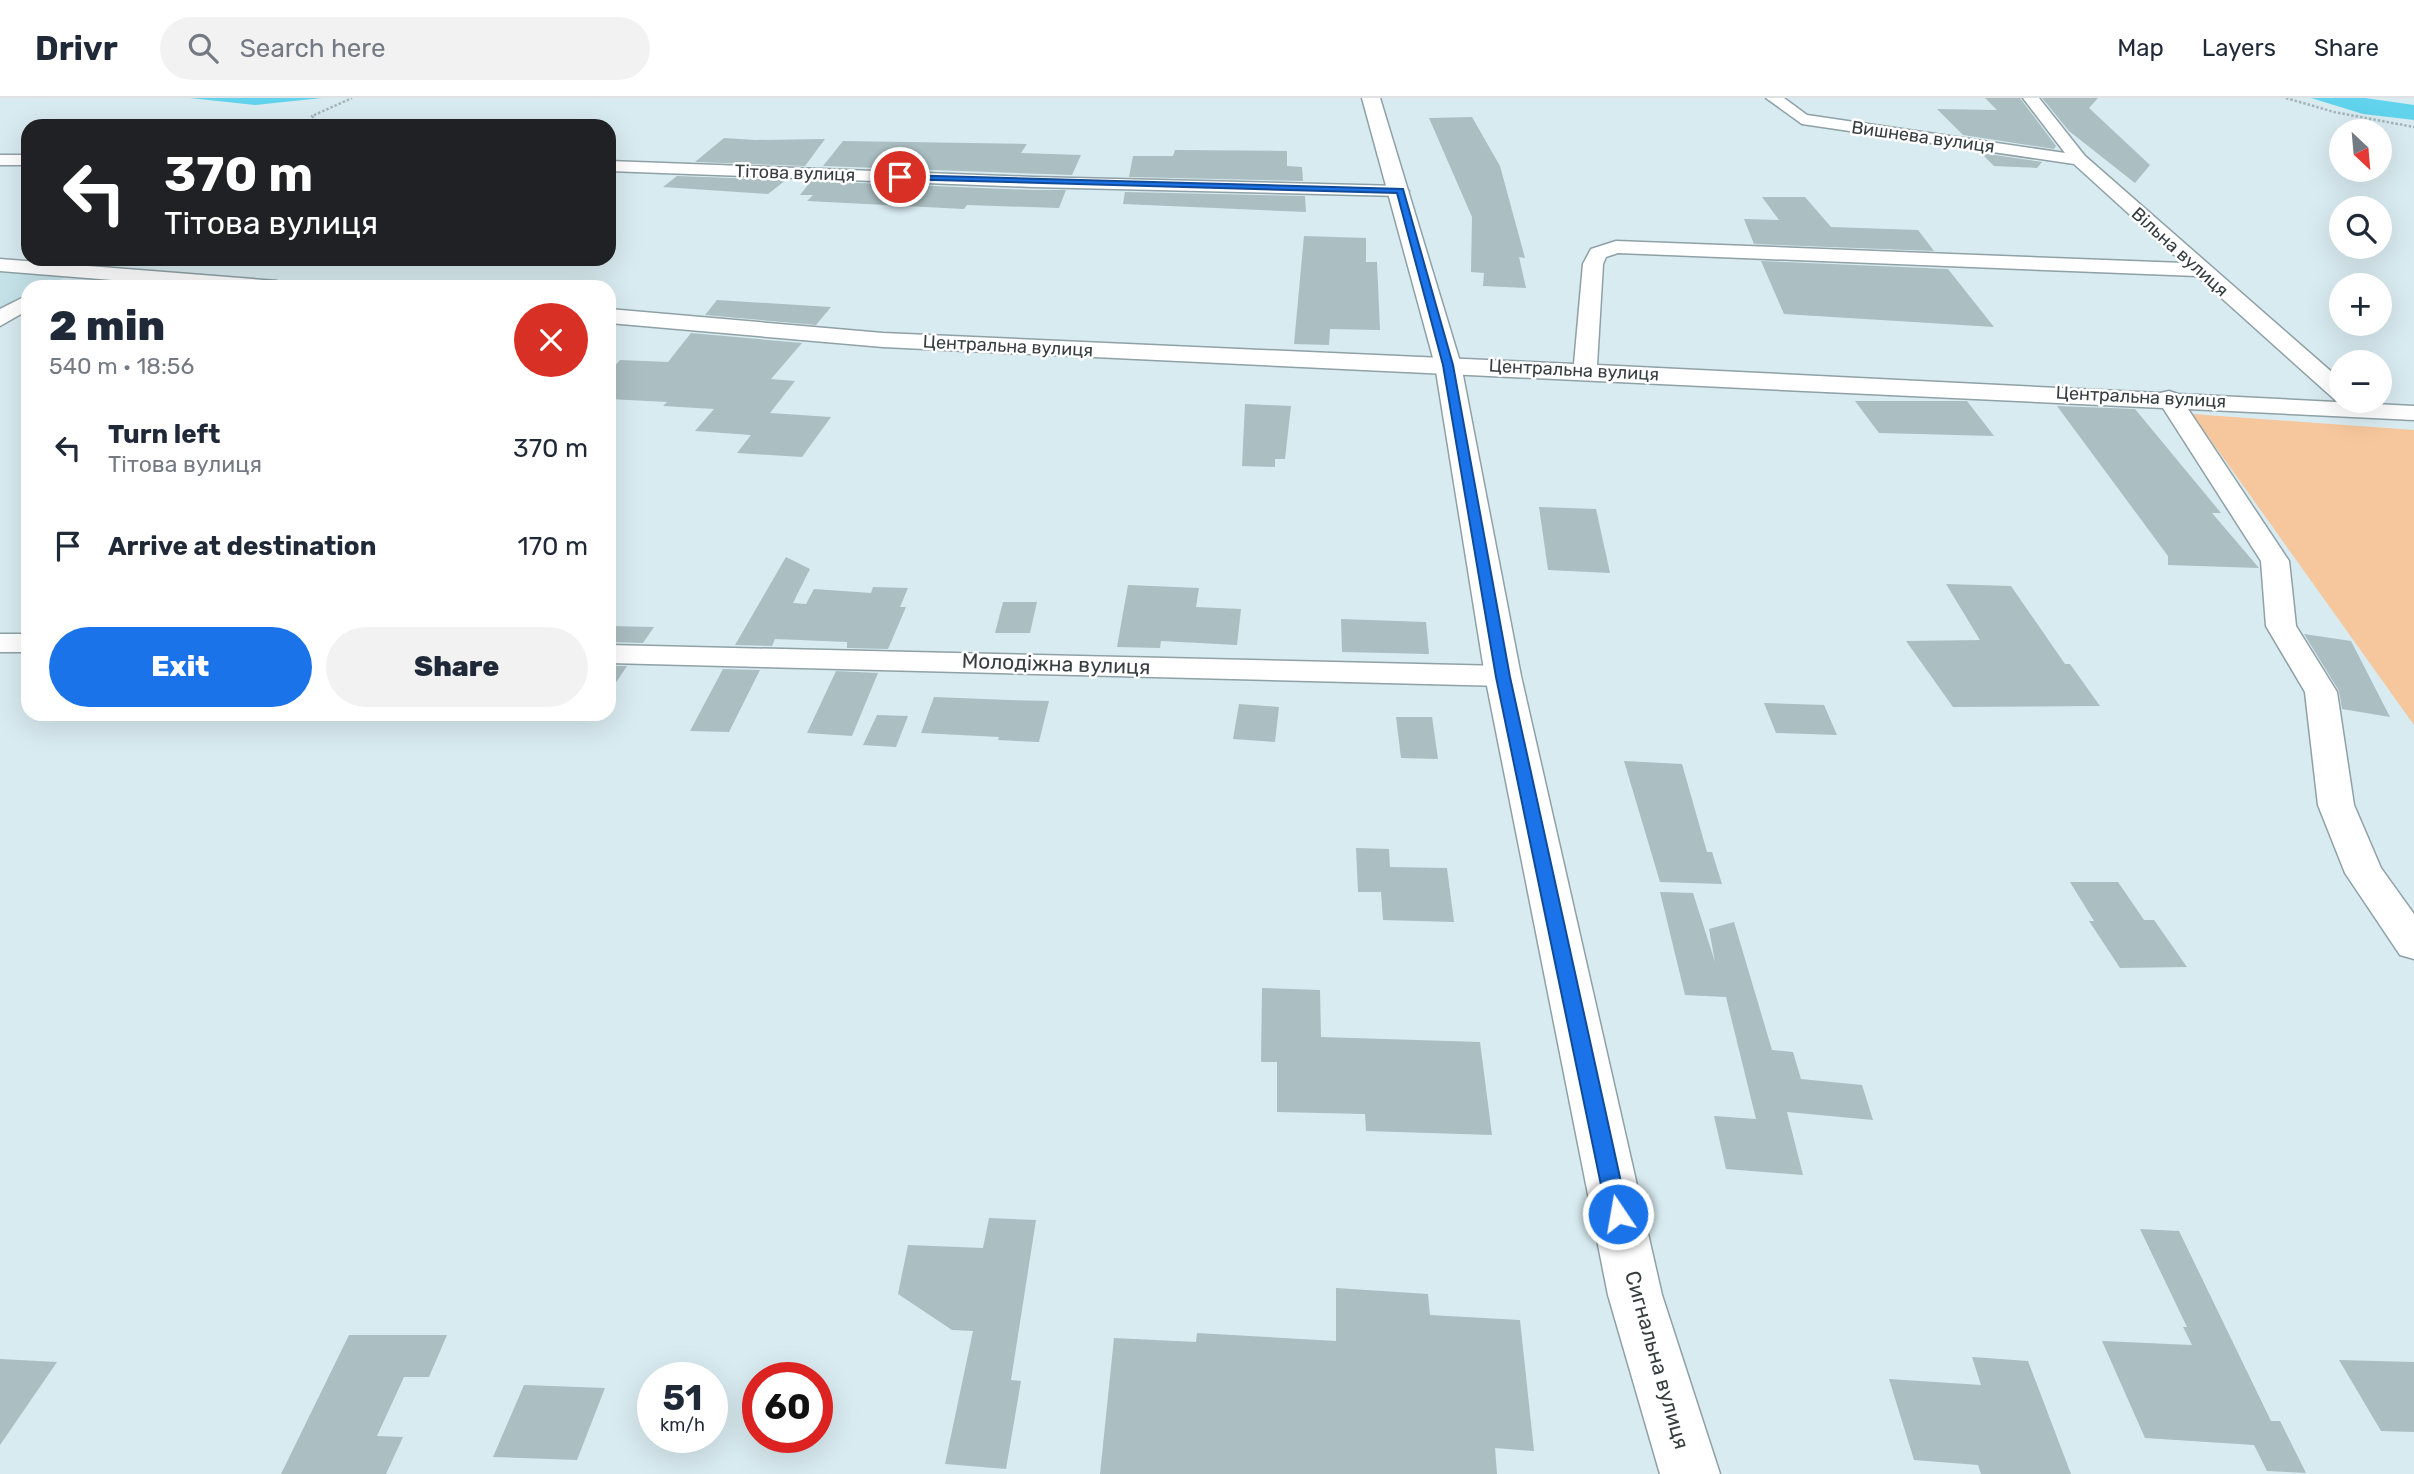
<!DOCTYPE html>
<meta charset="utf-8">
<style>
:root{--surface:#fff;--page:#f2f2f3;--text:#1f2937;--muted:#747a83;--line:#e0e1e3;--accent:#1a73e8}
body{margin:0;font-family:Rubik,sans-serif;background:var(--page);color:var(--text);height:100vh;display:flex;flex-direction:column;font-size:26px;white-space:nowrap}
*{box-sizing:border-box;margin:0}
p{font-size:23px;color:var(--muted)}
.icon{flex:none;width:38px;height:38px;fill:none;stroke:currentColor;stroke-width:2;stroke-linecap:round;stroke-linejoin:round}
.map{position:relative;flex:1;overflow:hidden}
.drawer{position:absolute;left:21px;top:182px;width:595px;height:441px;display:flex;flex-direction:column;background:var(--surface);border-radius:21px;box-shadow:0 7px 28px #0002}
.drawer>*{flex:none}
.guide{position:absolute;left:21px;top:21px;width:595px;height:147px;border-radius:21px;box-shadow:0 7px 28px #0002;background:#202124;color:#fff;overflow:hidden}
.needle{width:46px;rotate:154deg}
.controls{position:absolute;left:2329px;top:21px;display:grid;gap:14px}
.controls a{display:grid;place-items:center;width:63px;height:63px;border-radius:50%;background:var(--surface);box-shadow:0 7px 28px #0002;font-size:35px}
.speed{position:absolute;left:637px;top:1264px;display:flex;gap:14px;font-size:35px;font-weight:700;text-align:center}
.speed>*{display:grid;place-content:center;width:91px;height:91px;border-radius:50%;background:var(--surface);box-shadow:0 7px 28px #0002;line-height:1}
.speed small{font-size:18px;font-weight:400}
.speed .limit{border:10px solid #d22;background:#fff;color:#111}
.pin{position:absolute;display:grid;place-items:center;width:60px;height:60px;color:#fff;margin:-30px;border:4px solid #fff;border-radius:50%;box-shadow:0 2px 7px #0007}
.me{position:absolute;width:77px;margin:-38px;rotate:348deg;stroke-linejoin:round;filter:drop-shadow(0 0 5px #0008)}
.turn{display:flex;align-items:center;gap:24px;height:147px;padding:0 28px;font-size:32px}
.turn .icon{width:91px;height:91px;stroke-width:2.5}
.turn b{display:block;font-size:49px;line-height:60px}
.round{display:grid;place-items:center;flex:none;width:74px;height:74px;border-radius:37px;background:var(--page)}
.head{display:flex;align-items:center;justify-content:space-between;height:119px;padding:0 28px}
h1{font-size:42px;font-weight:800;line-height:52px}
.action{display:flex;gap:14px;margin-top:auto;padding:14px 28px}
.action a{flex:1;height:80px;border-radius:42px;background:var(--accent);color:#fff;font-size:28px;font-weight:800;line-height:80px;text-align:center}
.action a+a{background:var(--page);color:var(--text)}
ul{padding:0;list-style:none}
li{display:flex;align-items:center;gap:21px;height:98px;padding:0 28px}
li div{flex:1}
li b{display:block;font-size:26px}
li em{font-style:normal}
header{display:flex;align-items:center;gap:42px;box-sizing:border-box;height:98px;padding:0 35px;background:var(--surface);border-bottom:2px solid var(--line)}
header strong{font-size:33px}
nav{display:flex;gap:38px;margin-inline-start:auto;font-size:24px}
.search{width:490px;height:63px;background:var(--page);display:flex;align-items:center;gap:18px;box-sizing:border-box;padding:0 24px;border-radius:38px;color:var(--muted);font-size:26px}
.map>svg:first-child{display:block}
.built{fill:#c4e1e8}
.green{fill:#f6c69c}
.water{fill:#61d3ec}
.building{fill:#abbec2}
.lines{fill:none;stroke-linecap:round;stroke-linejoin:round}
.street-casing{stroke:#8fa1a6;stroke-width:3}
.primary-casing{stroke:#8fa1a6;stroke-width:3}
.path{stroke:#a4b4b8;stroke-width:2.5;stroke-dasharray:2.5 2;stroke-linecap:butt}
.street{fill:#fff;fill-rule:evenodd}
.primary{fill:#fff;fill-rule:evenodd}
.route{fill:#1a73e8;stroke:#114b97;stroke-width:2}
.labels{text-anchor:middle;stroke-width:5;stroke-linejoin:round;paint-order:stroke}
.far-street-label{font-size:18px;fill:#363e40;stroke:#fff}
.street-label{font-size:21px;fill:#363e40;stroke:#fff}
</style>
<header>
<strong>Drivr</strong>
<div class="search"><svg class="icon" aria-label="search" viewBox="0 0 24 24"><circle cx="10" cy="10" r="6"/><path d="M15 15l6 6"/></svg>Search here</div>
<nav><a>Map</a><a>Layers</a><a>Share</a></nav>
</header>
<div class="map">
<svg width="2414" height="1376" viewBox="0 0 2414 1376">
<rect width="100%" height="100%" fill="#d8ebf0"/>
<polygon class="built" points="0,168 75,173 48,189 28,189 28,202 0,219"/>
<polygon class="green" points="2192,316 2414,332 2414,627"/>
<g class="water">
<polygon points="190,0 322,0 255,7"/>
<polygon points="2311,0 2365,0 2414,7 2414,22 2363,16"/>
</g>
<g class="building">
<polygon points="1985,0 2020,0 2056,48 2054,51 1963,37 1937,11 1997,12"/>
<polygon points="2042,0 2098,0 2089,10 2150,67 2135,85 2069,33"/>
<polygon points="1472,19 1500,68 1525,160 1519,159 1526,190 1483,188 1484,175 1471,174 1472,119 1429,20"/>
<polygon points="724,40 755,42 825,41 805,68 695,64"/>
<polygon points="843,43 1027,46 1021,55 1081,57 1072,77 823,68"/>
<polygon points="1175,52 1287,53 1287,68 1302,69 1303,83 1129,79 1133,58 1173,58"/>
<polygon points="1981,55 2042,64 2037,70 1994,68"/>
<polygon points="677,78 786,82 768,96 663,89"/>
<polygon points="811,83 1033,92 1066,92 1059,110 967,107 964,111 807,103 813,97 800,97"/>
<polygon points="1125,94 1305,98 1306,114 1123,106"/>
<polygon points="1762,99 1805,99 1831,129 1918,132 1934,153 1754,146 1744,121 1779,122"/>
<polygon points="1304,138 1366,140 1366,164 1377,164 1380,232 1330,231 1329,247 1294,246"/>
<polygon points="1761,163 1948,171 1994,229 1784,216"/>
<polygon points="717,202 831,209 816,227 705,217"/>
<polygon points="691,235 802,245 771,281 795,283 770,315 831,319 802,359 737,355 751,337 695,333 714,311 663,308 667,304 609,301 609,274 620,262 668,264"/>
<polygon points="1855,303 1967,303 1994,338 1879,335"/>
<polygon points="1245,306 1291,308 1285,361 1275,361 1275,369 1242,368"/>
<polygon points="2057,308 2135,311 2221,415 2212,415 2259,470 2168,467 2168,458"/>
<polygon points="1539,409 1596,411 1610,475 1548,472"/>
<polygon points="786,459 810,471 793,505 806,506 814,491 871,495 873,489 908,490 900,509 906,509 888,551 847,550 847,544 775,541 772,548 735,547"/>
<polygon points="1946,486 2011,488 2065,566 2070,566 2100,608 1953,609 1906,543 1980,542"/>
<polygon points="1128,487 1199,490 1196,509 1241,511 1237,547 1161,543 1160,550 1117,549"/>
<polygon points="1003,504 1037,504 1030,535 995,535"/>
<polygon points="1341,521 1426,524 1429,556 1342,554"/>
<polygon points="609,528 654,529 643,545 609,544"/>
<polygon points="2304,536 2351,543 2390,619 2342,611 2339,593"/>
<polygon points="609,568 627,568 609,595"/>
<polygon points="723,571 760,572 729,634 690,633"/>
<polygon points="836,573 878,575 852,638 807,635"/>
<polygon points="934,599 1009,602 1049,603 1039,644 998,642 999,639 921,635"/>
<polygon points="1764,605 1824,607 1837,637 1776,635"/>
<polygon points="1239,606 1279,609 1275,644 1233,641"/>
<polygon points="877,617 908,618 896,649 863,647"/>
<polygon points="1396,619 1432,619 1438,661 1401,660"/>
<polygon points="1624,663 1682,666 1707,754 1712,754 1722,786 1660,784"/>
<polygon points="1356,750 1389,751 1390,769 1447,770 1454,824 1383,822 1381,794 1358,794"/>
<polygon points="2070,784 2118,784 2144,822 2154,822 2187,869 2120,870 2089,823 2094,823"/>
<polygon points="1660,794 1693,795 1715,864 1709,831 1734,824 1772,952 1793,954 1801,981 1862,987 1873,1022 1787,1014 1803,1077 1726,1071 1714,1018 1756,1021 1726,899 1685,897"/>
<polygon points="1262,890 1320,892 1321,939 1480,944 1492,1037 1366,1033 1365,1016 1277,1014 1277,964 1261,964"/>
<polygon points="989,1120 1036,1122 1011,1282 1021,1283 1006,1371 945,1366 973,1233 952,1232 898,1196 908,1147 983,1150"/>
<polygon points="2140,1131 2179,1133 2271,1323 2280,1323 2306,1375 2267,1373 2254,1347 2145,1340 2102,1243 2192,1247 2183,1229 2187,1229"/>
<polygon points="1336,1190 1428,1196 1430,1217 1520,1222 1534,1353 1495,1350 1497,1376 1100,1376 1114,1240 1196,1244 1197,1235 1336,1243"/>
<polygon points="349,1237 447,1237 429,1279 404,1279 377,1338 403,1339 386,1376 281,1376"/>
<polygon points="1972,1259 2028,1263 2071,1376 1981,1376 1978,1367 1914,1362 1889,1281 1981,1287"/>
<polygon points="0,1261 57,1264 0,1347"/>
<polygon points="2339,1262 2414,1264 2414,1334 2381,1333"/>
<polygon points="524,1287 605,1290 577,1362 493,1359"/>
</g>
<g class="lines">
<g class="street-casing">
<g id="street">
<polygon points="1766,0 1784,0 1807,17 2065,55 2023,0 2039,0 2085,58 2342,283 2344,303 2334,301 2197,178 1618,155 1606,159 1603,166 1597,267 2160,295 2169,293 2178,296 2414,308 2414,322 2188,311 2289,463 2296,528 2337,594 2354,707 2381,770 2414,816 2414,861 2400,857 2345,775 2318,707 2305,594 2266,528 2261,463 2163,310 883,249 609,225 609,211 883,235 1574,266 1583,166 1591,151 1616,143 2183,165 2074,66 1802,26"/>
<rect x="0" y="57" width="28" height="10"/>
<polygon points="609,63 1033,79 1400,88 1409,93 1400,98 1033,89 609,73"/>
<polygon points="0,161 277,183 287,189 199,189 0,173"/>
<polygon points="28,197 28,212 0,228 0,211"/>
<rect x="0" y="536" width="28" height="18"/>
<polygon points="609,547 1503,568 1514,571 1519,578 1514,585 1503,588 609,565"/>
</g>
</g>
<g class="primary-casing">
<polygon id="primary" points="1362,0 1380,0 1461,267 1521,578 1662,1197 1720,1376 1660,1376 1608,1197 1485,578 1435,267"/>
</g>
<g class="path">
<polyline points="2286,0 2334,14 2414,29"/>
<polyline points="308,28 316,23 312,18 352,0"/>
</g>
<use href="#street" class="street"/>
<use href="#primary" class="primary"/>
</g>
<polygon class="route" points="900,77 1403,91 1453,267 1510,579 1628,1116 1625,1123 1618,1126 1610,1123 1607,1116 1496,579 1443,267 1397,95 898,81"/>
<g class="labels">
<g class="far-street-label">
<text transform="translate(1923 39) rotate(8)" y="6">Вишнева вулиця</text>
<text transform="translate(795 75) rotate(2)" y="6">Тітова вулиця</text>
<text transform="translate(2180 154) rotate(42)" y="6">Вільна вулиця</text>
<text transform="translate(1008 248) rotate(3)" y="6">Центральна вулиця</text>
<text transform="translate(1574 272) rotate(3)" y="6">Центральна вулиця</text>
<text transform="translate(2141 299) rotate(3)" y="6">Центральна вулиця</text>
</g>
<g class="street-label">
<text transform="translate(1056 566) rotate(2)" y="7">Молодіжна вулиця</text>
<text transform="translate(1657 1262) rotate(74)" y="7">Сигнальна вулиця</text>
</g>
</g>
</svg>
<div class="controls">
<a><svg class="needle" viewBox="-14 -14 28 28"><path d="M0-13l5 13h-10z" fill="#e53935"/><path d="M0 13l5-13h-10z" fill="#747a83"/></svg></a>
<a><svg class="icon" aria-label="search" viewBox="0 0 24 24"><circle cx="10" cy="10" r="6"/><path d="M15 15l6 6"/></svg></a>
<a>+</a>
<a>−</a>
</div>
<div class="speed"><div>51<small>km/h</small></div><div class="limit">60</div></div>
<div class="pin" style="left:900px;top:79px;background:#d93025"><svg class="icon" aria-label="arrive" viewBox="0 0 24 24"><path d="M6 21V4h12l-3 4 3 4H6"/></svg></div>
<svg class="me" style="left:1618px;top:1116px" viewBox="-20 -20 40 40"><circle r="17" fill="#1a73e8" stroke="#fff" stroke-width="3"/><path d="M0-11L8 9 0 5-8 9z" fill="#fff"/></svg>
<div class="guide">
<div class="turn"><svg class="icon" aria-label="left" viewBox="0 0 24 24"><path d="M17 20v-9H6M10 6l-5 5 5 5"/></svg><div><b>370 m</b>Тітова вулиця</div></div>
</div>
<section class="drawer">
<div class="head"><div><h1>2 min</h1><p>540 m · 18:56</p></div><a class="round" style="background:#d93025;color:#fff"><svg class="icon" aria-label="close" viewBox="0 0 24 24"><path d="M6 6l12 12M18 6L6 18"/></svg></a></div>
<ul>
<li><svg class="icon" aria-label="left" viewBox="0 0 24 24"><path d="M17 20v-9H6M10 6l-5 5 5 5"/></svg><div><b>Turn left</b><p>Тітова вулиця</p></div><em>370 m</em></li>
<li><svg class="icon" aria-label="arrive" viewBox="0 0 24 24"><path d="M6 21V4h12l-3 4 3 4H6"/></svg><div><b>Arrive at destination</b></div><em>170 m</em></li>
</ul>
<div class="action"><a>Exit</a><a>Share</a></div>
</section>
</div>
